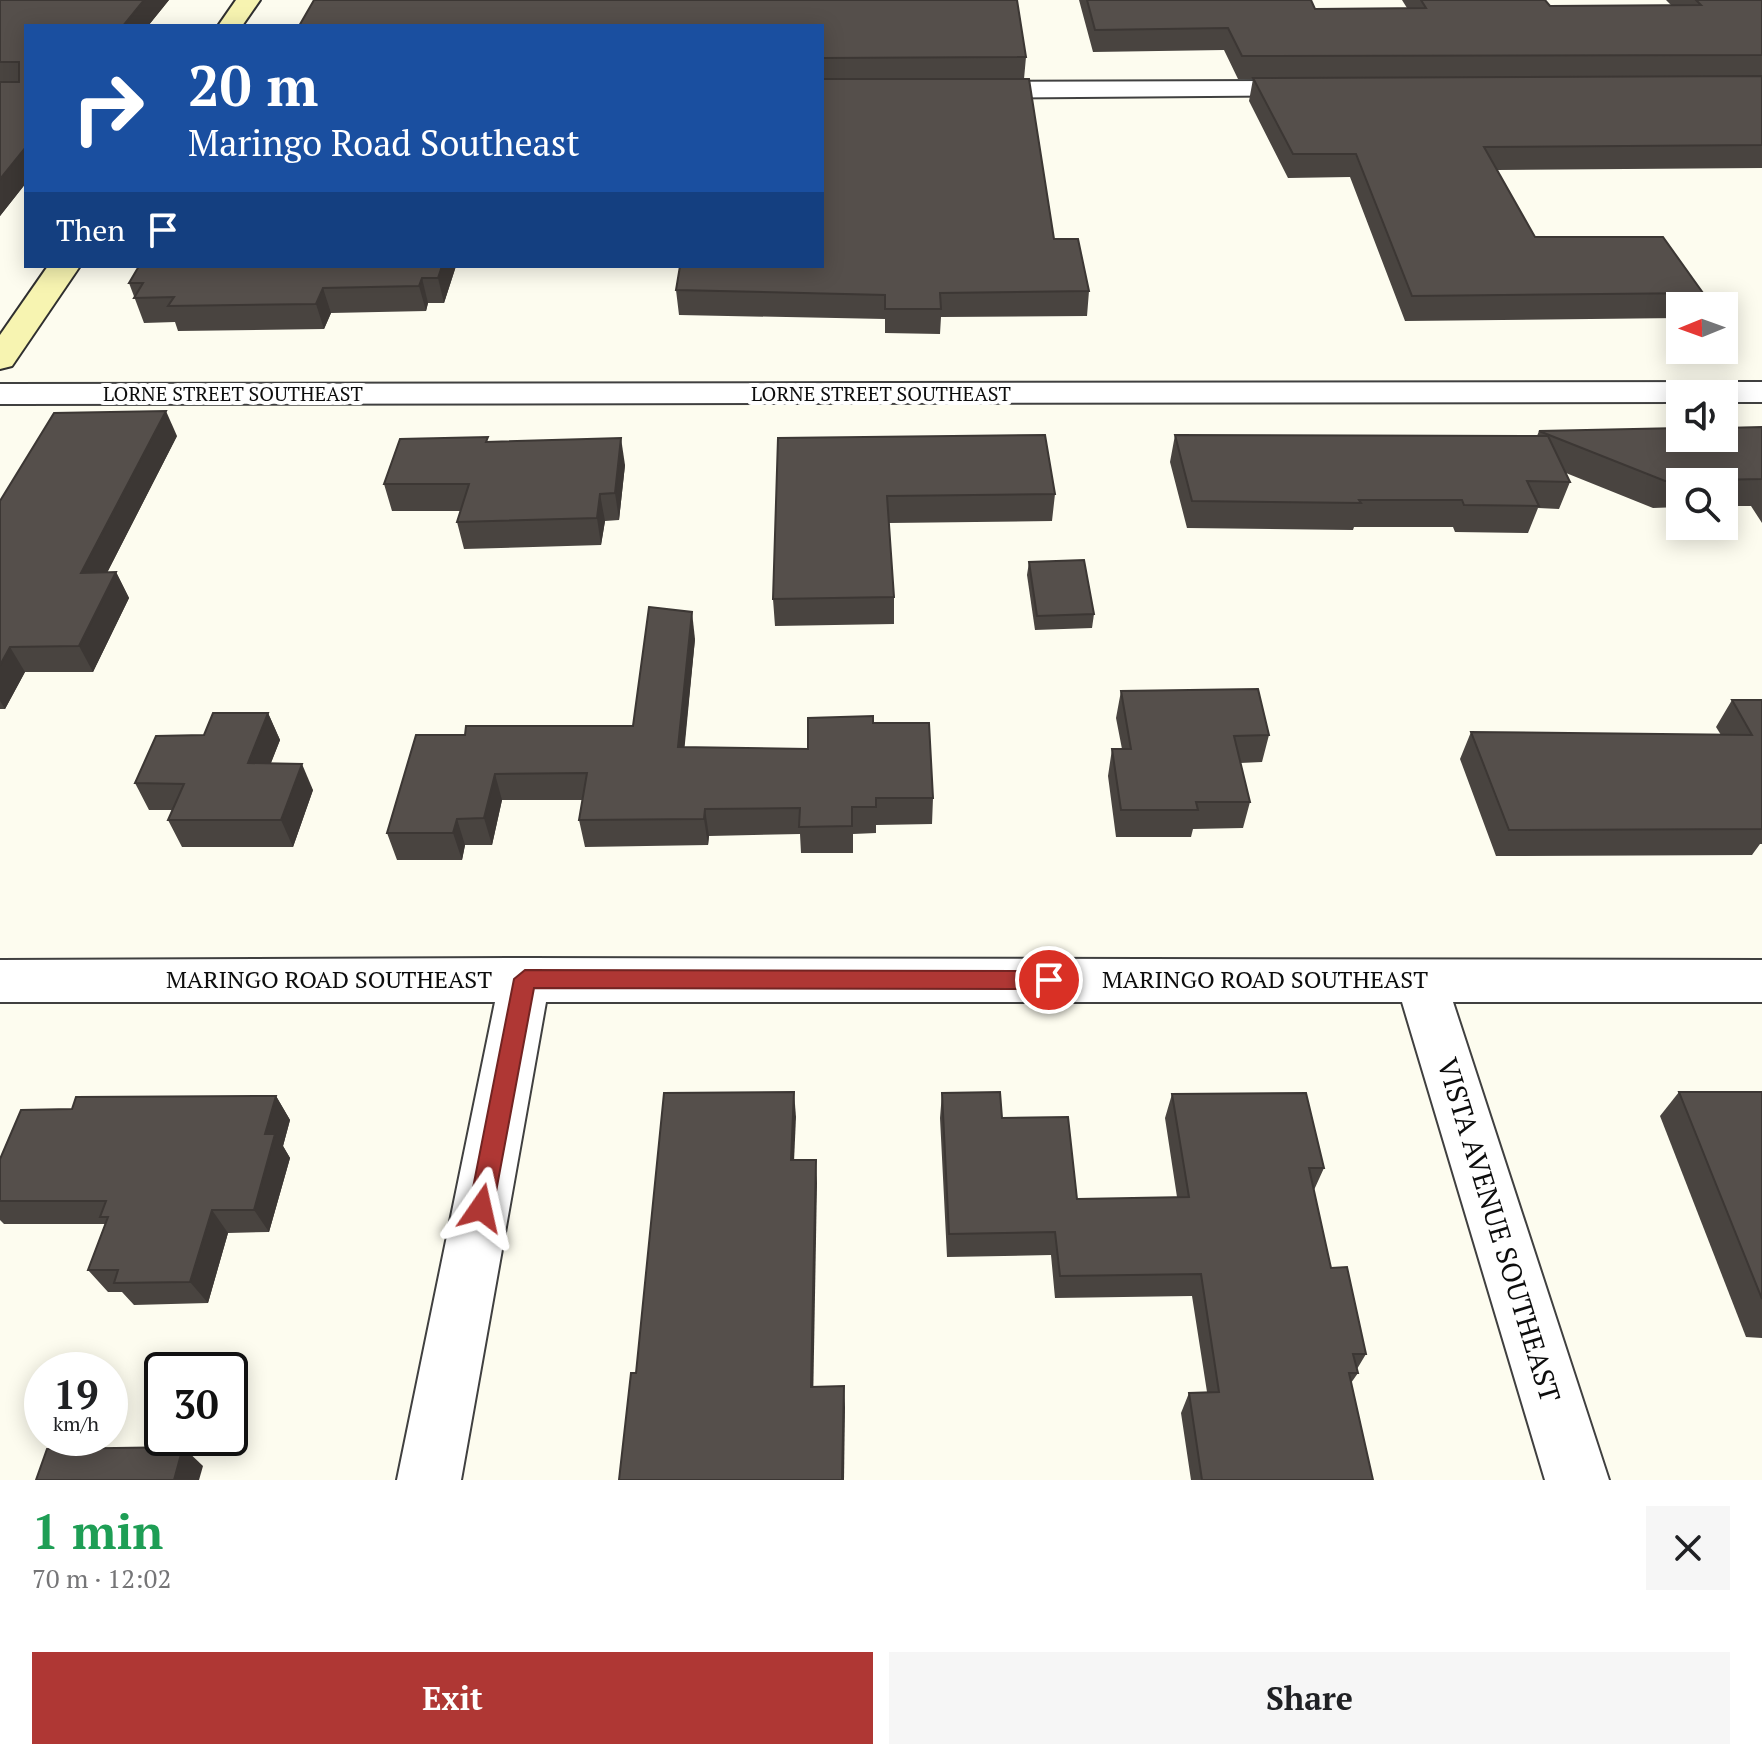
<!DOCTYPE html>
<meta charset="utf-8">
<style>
:root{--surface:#fff;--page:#f6f6f6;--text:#202124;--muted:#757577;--accent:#af3734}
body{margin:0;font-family:"PT Serif",serif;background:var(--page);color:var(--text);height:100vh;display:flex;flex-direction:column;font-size:30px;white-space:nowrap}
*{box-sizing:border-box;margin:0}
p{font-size:26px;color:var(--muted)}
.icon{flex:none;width:44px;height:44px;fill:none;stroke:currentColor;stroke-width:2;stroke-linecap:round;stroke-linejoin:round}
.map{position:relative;height:1480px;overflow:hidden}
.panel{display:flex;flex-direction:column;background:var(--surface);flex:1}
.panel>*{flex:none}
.guide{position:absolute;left:24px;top:24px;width:800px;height:244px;border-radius:0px;box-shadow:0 4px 20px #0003;background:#1a4fa0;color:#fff;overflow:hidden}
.needle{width:52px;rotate:269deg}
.fabs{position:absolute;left:1666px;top:292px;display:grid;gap:16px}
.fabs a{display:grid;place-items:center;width:72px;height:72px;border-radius:0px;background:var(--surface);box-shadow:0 4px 20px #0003;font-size:40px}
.speed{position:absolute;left:24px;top:1352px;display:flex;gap:16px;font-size:40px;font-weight:700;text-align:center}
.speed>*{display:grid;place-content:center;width:104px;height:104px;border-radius:50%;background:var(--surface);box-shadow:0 4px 20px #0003;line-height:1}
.speed small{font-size:20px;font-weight:400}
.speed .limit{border:4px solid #111;border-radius:12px;background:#fff;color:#111}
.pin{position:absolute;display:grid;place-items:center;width:68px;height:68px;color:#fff;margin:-34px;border:4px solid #fff;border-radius:50%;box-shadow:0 2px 8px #0007}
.me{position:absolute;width:88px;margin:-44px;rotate:11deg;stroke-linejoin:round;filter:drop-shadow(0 0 6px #0008)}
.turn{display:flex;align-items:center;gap:28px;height:168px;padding:0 32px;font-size:36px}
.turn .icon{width:104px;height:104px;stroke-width:2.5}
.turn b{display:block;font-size:56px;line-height:68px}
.then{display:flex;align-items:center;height:76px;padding:0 32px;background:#0003;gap:16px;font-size:30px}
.round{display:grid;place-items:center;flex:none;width:84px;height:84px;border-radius:0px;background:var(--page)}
.head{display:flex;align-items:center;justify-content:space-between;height:136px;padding:0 32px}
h1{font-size:48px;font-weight:700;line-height:60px;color:#1e9e55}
.button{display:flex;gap:16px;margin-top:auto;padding:16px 32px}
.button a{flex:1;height:92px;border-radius:0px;background:var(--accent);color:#fff;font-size:32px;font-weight:700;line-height:92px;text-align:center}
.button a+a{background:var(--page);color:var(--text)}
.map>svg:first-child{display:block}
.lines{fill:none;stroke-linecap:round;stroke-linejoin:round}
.street-casing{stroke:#404040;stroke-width:4}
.secondary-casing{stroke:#2f2f2f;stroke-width:4}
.street{fill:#fff;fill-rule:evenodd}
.secondary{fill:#f7f4b1;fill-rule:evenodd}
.wall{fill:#494440}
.shaded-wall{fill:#3c3734}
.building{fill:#554f4b;stroke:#3c3734;stroke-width:2}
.route{fill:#af3734;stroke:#722422;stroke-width:2}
.labels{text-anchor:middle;stroke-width:8;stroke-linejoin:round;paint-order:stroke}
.far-street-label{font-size:20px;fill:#0d0d0d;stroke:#fff}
.street-label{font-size:24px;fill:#0d0d0d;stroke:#fff}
.near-street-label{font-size:28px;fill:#0d0d0d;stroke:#fff}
</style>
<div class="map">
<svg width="1762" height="1480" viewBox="0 0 1762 1480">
<rect width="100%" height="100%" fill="#fdfcef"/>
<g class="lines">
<g class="street-casing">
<g id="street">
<polygon points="1312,81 1321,83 1325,89 1321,95 972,98 959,90 972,82"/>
<polygon points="1762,382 1762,402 1724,402 1724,394 1680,394 1680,402 0,404 0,384"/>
<polygon points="525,958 1762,960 1762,1002 1453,1002 1609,1480 1545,1480 1402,1002 546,1002 461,1480 397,1480 495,1002 0,1002 0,960"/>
</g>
</g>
<g class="secondary-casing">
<g id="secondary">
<polygon points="236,0 260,0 242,26 218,26"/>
<polygon points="48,266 80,266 12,366 0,369 0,335"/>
</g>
</g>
<use href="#street" class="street"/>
<use href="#secondary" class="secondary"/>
</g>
<g class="wall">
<polygon points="0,0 169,0 148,26 26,26 26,183 0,216"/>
<polygon points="1079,0 1311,0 1315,9 1407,8 1402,0 1545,0 1550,6 1671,5 1666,0 1762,0 1762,168 1497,170 1535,237 1703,293 1697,306 1680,306 1680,318 1405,321 1350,177 1288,178 1249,101 1253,79 1238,79 1224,50 1093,52"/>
<polygon points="822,26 1026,57 1024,79 1054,239 1089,291 1087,316 941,317 940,334 885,333 885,319 679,315 676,290 822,266"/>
<polygon points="456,266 444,303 428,303 426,311 331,313 324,329 178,331 175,322 144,323 129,283"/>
<polygon points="1762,427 1762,523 1751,506 1724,506 1724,482 1680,482 1680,507 1653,508 1566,473 1570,482 1559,509 1538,508 1528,533 1455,532 1453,527 1354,527 1353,530 1187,528 1170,462 1175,435 1537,436 1539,431"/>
<polygon points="177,436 107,573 116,572 129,598 93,672 25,672 5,709 0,709 0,501"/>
<polygon points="778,438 1055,494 1052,521 889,523 894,597 894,624 775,626 773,599"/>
<polygon points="489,442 625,465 619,520 605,521 601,545 464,549 457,522 461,511 392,511 384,484"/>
<polygon points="1029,562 1094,614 1092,628 1035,630 1027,575"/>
<polygon points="695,639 684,747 808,749 873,723 933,798 932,824 876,825 876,833 853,834 853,853 801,853 800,834 709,836 708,845 585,847 579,820 583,800 502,800 492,845 465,845 462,860 397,860 387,833 465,735 633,726"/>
<polygon points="1121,691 1269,735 1262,762 1240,763 1250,802 1243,828 1193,829 1191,837 1116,837 1108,776 1112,749 1122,749 1116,718"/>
<polygon points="1732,700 1762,700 1762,844 1760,844 1752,855 1496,856 1460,759 1471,732 1721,735 1716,727"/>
<polygon points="268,713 280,740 271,763 313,790 293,847 182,847 168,820 172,810 149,810 135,783 204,735"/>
<polygon points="1679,1092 1762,1092 1762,1338 1746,1337 1660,1116"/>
<polygon points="942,1093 1002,1118 1077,1199 1177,1197 1165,1118 1172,1094 1324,1168 1314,1190 1331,1268 1366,1354 1357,1369 1358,1373 1351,1383 1373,1480 1191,1480 1181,1413 1189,1393 1207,1392 1192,1296 1055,1298 1051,1255 947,1257 940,1118"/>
<polygon points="276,1096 290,1120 283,1146 290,1158 269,1232 228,1233 208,1303 134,1305 122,1292 108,1292 88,1270 105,1224 4,1224 0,1220 0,1159 72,1109"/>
</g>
<g class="shaded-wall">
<polygon points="144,0 169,0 148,26 123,26"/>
<polygon points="26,147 26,183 0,216 0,179"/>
<polygon points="442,266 456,266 444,303 438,278"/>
<polygon points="422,278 428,303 426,311 419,286"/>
<polygon points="323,288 331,313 324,329 316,304"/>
<polygon points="166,411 177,436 94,598 81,573"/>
<polygon points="621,438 625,465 619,520 615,493"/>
<polygon points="600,494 605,521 601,545 597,518"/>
<polygon points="116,572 129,598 93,672 79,646"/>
<polygon points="692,612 695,639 682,774 678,747"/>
<polygon points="10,647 25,672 5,709 0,701 0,665"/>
<polygon points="268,713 280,740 260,790 248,763"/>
<polygon points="302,764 313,790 293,847 281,820"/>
<polygon points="495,774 502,800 492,845 484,818"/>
<polygon points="705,809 709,836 708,845 704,819"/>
<polygon points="457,819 465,845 462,860 453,833"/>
<polygon points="794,1092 796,1117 793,1184 791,1160"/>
<polygon points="276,1096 290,1120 283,1146 290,1158 269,1232 254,1210 265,1134"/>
<polygon points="816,1160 817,1183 813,1407 811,1387"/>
<polygon points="212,1210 228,1233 208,1303 190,1282"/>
<polygon points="844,1386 845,1407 844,1480 842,1480"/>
<polygon points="183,1447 203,1466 199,1480 174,1480"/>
</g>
<g class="building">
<polygon points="0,0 144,0 123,26 26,26 26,147 0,179 0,82 19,82 19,62 0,62"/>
<polygon points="314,0 1017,0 1026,57 822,58 822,26 299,26"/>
<polygon points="1087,0 1311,0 1315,9 1426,8 1421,0 1545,0 1550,6 1701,5 1696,0 1762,0 1762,55 1242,56 1228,28 1095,30"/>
<polygon points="1762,76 1762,145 1484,147 1535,237 1663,237 1703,293 1412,296 1356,154 1293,154 1253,78"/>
<polygon points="822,79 1029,79 1054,239 1078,239 1089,291 940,293 941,309 885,309 885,295 676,290 680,266 822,266"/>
<polygon points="139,266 442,266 438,278 422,278 419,286 323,288 316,304 168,306 174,297 134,298 143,283 129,283"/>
<polygon points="166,411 81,573 116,572 79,646 10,647 0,665 0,501 54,413"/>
<polygon points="1762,427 1762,479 1665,481 1539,431 1680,428 1680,438 1724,438 1724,428"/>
<polygon points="1045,435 1055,494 887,496 894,597 773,599 778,438"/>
<polygon points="1175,435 1548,436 1570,482 1527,481 1539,506 1464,505 1462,500 1359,500 1361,503 1192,501"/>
<polygon points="488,437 486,442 621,438 615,493 600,494 597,518 457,522 469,484 384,484 400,439"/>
<polygon points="1084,560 1094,614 1037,616 1029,562"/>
<polygon points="649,607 692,612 678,747 808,749 808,718 873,716 873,723 929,723 933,798 876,798 876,807 852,807 852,826 799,827 800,808 705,809 704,819 579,820 587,773 495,774 484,818 457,819 453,833 387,833 416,735 465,735 466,726 633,726"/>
<polygon points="1258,689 1269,735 1234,736 1250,802 1196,802 1198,810 1121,810 1112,749 1131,749 1121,691"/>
<polygon points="1732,700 1762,700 1762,829 1509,830 1471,732 1752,735"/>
<polygon points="213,713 268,713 248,763 302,764 281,820 168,820 184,784 135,783 156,736 204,735"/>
<polygon points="794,1092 791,1160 816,1160 811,1387 844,1386 842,1480 619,1480 631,1373 636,1373 664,1093"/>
<polygon points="1000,1092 1002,1118 1068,1117 1077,1199 1189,1197 1172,1094 1306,1093 1324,1168 1309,1168 1331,1268 1347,1267 1366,1354 1353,1354 1358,1373 1349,1373 1373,1480 1202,1480 1189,1393 1219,1392 1201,1274 1060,1276 1055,1232 949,1234 942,1093"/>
<polygon points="1679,1092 1762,1092 1762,1299"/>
<polygon points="276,1096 265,1134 275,1134 254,1210 212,1210 190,1282 114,1283 118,1270 88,1270 108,1217 100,1217 106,1201 0,1201 0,1159 21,1110 72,1109 76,1097"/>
<polygon points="183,1447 174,1480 36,1480 47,1449"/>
</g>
<polygon class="route" points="525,970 1049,971 1060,980 1049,989 534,988 493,1208 489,1215 481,1219 473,1215 469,1208 514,979"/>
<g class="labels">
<g class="far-street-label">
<text x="233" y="401">LORNE STREET SOUTHEAST</text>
<text x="881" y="401">LORNE STREET SOUTHEAST</text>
</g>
<g class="street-label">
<text x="329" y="988">MARINGO ROAD SOUTHEAST</text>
<text x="1265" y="988">MARINGO ROAD SOUTHEAST</text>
</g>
<g class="near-street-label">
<text transform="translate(1499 1230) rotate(73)" y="10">VISTA AVENUE SOUTHEAST</text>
</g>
</g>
</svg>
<div class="fabs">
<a><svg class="needle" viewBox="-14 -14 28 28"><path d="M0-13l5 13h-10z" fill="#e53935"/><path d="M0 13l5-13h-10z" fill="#757577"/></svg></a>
<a><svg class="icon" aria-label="sound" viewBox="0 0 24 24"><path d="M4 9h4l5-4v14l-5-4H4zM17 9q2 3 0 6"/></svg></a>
<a><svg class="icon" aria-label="search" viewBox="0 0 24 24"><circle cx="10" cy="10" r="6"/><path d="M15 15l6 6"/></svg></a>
</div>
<div class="speed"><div>19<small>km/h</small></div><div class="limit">30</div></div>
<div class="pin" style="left:1049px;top:980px;background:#d93025"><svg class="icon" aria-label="arrive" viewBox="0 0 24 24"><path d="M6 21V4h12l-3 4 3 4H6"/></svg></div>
<svg class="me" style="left:481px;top:1208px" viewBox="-20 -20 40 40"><path d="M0-17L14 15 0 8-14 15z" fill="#af3734" stroke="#fff" stroke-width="4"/></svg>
<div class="guide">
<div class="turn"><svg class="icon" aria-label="right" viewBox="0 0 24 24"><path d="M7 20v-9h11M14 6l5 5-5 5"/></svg><div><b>20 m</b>Maringo Road Southeast</div></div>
<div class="then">Then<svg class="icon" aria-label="arrive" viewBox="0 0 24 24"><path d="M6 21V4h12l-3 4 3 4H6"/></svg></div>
</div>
</div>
<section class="panel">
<div class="head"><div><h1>1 min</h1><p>70 m · 12:02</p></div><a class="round"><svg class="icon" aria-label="close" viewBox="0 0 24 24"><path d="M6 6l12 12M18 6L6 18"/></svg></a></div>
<div class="button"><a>Exit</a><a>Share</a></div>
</section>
